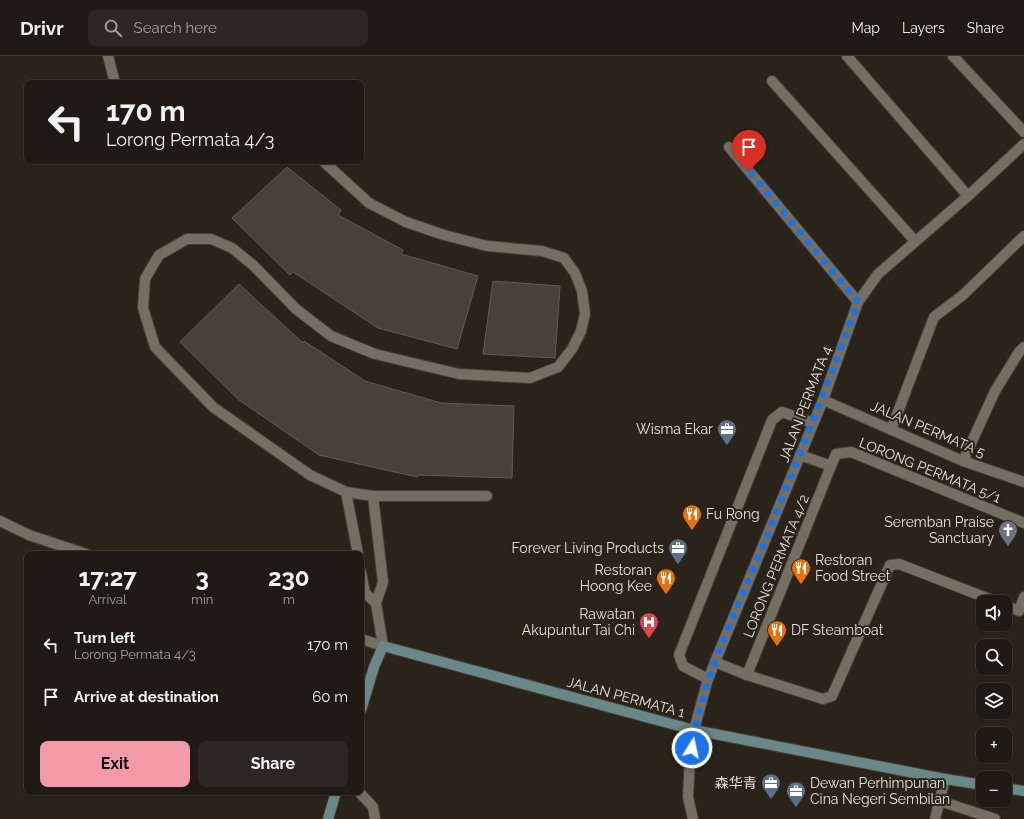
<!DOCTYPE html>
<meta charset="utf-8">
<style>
:root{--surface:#1f1a14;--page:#2c2722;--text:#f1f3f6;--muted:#a1a1a0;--line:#3c3834;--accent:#f39aa9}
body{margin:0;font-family:Raleway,"Noto Sans SC",sans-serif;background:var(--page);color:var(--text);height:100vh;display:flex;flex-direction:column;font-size:15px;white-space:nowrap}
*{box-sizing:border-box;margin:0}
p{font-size:13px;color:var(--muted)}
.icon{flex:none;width:22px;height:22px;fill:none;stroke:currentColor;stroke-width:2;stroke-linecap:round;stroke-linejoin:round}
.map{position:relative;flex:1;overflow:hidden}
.drawer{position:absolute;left:24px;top:495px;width:340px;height:244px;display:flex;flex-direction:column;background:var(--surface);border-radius:8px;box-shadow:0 1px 3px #0004,0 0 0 1px var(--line)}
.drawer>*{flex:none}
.guide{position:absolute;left:24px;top:24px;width:340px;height:84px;border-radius:8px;box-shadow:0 1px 3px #0004,0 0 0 1px var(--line);background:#1f1a14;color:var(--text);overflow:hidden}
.buttons{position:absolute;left:976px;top:539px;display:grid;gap:8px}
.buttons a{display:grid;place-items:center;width:36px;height:36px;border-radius:8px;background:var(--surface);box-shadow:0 1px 3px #0004,0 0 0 1px var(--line);font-size:20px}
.pin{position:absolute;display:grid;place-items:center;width:34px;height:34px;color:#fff;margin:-41px -17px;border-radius:50% 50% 50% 0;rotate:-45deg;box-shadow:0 0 4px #0007}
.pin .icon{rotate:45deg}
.me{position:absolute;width:44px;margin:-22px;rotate:10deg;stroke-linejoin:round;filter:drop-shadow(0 0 3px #0008)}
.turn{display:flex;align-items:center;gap:14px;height:84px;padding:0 16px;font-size:18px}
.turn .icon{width:52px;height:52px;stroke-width:2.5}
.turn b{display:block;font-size:28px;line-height:34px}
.eta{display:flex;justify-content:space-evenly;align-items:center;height:68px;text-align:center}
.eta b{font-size:24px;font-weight:700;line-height:28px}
.primary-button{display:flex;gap:8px;margin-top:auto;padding:8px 16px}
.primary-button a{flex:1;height:46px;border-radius:8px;background:var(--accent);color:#111;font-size:16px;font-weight:700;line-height:46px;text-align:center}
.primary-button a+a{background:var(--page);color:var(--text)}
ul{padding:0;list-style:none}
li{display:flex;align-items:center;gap:12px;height:52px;padding:0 16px}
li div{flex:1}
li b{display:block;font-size:15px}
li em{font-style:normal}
header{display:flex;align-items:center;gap:24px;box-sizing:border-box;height:56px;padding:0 20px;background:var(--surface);border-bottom:1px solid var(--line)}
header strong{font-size:19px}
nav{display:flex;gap:22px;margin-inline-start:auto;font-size:14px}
.search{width:280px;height:36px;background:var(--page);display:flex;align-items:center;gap:10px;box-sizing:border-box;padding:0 14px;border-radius:8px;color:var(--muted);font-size:15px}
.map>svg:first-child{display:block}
.building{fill:#484137;stroke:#625b51}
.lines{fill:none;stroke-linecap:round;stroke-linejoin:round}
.service-casing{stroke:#453f38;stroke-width:12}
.minor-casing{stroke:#453f38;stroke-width:12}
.tertiary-casing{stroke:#453f38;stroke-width:12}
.secondary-casing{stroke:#453f38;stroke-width:12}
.service{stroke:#756e63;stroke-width:10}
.minor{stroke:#756e63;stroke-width:10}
.tertiary{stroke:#756e63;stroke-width:10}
.secondary{stroke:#6b8888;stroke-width:10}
.route{stroke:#1a73e8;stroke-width:7;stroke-dasharray:0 12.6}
.labels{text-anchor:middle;stroke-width:4;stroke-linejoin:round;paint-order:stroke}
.street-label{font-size:14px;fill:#e5e0da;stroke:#29231a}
.poi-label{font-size:14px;fill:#e5e0da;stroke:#29231a;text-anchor:end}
</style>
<header>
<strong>Drivr</strong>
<div class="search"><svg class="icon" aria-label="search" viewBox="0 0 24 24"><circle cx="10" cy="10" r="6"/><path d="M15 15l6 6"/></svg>Search here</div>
<nav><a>Map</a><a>Layers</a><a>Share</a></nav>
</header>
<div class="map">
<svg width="1024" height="763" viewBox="0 0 1024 763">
<rect width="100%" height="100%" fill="#29231a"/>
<g class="building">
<polygon points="287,111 341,154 338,159 403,194 401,198 478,220 457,293 378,272 293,216 290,219 232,162"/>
<polygon points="493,225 560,230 555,302 483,298"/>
<polygon points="239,228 303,287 304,285 365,325 441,347 514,350 512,422 418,419 417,421 319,399 239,344 180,286"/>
</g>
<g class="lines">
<g class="service-casing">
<g id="service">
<polyline points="953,0 1024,76"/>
<polyline points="772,25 915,185"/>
<polyline points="891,374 934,261 963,239 1024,180"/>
<polyline points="1005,549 1019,555 1024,541"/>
<polyline points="747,619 823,643 832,640 890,509 899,508 997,546"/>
<polyline points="940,745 995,763"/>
<polyline points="935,763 945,723"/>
</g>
</g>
<g class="minor-casing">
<g id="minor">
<polyline points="108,0 115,27"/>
<polyline points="847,0 968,140"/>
<polyline points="729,91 858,246"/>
<polyline points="323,105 369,147 406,166 444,179 487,190 542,195 564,202 575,217 582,235 585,258 581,275 572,293 558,311 530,322 459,318 375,298 331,280 296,253 253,209 232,192 211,183 187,183 159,199 145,223 143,252 155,291 213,351 310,419 346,436 373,440 487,440"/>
<polyline points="823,344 963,405 1024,426"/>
<polyline points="963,405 995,335 1019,296 1024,291"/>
<polyline points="831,410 836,398 851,396 1024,467"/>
<polyline points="346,436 358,498"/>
<polyline points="373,440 383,526 376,547 383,590"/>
<polyline points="361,516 365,537 376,547"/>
<polyline points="715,606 747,619 831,410 800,399"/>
<polyline points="708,623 683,610 679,599 772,364 782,356 813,367"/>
<polyline points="359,736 373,751 375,763"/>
<polyline points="693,763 688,741 690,700 694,674 708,623 823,344 858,246 878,218 968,140 1024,88"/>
</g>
</g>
<g class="tertiary-casing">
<g id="tertiary">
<polyline points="0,465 29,479 86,498"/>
<polyline points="361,583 383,590"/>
</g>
</g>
<g class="secondary-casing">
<g id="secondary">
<polyline points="361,654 374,611 383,590 694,674 945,723 983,729"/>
<polyline points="1005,732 1024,735"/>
<polyline points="328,763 336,736"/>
</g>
</g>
<use href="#service" class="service"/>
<use href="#minor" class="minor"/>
<use href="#tertiary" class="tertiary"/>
<use href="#secondary" class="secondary"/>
</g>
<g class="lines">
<path class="route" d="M692,692C702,624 734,560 760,497C794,414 827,330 858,246L749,115"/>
</g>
<defs>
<g id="office-pin" transform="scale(1)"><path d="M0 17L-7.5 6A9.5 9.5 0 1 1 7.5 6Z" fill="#5c6f8a" stroke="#29231a"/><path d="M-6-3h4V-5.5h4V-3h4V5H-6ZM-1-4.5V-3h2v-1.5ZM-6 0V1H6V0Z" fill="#fff"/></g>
<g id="restaurant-pin" transform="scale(1)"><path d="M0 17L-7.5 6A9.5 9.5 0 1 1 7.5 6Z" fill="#e8710a" stroke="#29231a"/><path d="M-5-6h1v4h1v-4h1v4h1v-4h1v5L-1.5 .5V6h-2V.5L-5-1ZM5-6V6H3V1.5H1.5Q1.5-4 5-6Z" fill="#fff"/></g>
<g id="church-pin" transform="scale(1)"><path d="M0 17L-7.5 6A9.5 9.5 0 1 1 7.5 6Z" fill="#6b7280" stroke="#29231a"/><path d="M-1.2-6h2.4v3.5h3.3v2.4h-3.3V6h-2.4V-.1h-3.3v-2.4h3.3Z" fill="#fff"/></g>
<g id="hospital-pin" transform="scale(1)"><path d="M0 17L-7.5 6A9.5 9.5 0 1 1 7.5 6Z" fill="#e0444e" stroke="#29231a"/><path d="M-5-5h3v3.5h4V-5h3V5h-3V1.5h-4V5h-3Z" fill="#fff"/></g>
</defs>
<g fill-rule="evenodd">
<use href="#office-pin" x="727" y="373"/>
<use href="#restaurant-pin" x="692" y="458"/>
<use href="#church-pin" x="1008" y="474"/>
<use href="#office-pin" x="678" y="492"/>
<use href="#restaurant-pin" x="801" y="512"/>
<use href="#restaurant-pin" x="666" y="522"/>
<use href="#hospital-pin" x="649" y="566"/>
<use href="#restaurant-pin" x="777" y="574"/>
<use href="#office-pin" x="771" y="727"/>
<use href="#office-pin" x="796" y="735"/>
</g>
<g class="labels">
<g class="street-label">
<text transform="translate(805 348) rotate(-69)" y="5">JALAN PERMATA 4</text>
<text transform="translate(928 373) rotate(23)" y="5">JALAN PERMATA 5</text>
<text transform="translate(930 414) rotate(22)" y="5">LORONG PERMATA 5/1</text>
<text transform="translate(776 510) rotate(-68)" y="5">LORONG PERMATA 4/2</text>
<text transform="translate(626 641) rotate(15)" y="5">JALAN PERMATA 1</text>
</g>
<g class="poi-label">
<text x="713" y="378">Wisma Ekar</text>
<text x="706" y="463" text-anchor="start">Fu Rong</text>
<text x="994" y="471">Seremban Praise<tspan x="994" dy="16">Sanctuary</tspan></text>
<text x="664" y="497">Forever Living Products</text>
<text x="815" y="509" text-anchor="start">Restoran<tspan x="815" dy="16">Food Street</tspan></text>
<text x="652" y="519">Restoran<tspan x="652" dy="16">Hoong Kee</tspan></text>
<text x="635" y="563">Rawatan<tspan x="635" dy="16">Akupuntur Tai Chi</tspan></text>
<text x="791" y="579" text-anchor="start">DF Steamboat</text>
<text x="757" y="732">森华青</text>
<text x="810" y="732" text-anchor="start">Dewan Perhimpunan<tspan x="810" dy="16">Cina Negeri Sembilan</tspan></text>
</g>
</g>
</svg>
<div class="buttons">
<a><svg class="icon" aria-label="sound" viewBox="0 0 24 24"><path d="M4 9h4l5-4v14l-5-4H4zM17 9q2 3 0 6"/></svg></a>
<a><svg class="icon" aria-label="search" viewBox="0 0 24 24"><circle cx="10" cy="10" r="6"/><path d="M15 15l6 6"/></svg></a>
<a><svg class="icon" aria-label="layers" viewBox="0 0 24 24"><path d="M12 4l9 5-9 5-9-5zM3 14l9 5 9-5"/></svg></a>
<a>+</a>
<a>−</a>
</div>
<div class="pin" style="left:749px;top:115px;background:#d93025"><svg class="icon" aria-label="arrive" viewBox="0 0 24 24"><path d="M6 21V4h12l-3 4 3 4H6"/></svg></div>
<svg class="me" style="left:692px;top:692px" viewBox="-20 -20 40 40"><circle r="17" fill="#1a73e8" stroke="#fff" stroke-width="3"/><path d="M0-11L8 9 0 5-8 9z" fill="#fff"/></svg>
<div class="guide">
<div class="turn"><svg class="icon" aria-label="left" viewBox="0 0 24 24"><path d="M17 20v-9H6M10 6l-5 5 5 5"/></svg><div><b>170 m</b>Lorong Permata 4/3</div></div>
</div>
<section class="drawer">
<div class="eta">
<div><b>17:27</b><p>Arrival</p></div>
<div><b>3</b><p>min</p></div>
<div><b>230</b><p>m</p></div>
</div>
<ul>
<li><svg class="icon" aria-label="left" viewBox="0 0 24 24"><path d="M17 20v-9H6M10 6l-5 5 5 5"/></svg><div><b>Turn left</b><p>Lorong Permata 4/3</p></div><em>170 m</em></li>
<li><svg class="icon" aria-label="arrive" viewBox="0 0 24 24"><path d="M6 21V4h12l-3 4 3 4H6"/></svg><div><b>Arrive at destination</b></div><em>60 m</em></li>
</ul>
<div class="primary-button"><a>Exit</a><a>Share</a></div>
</section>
</div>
